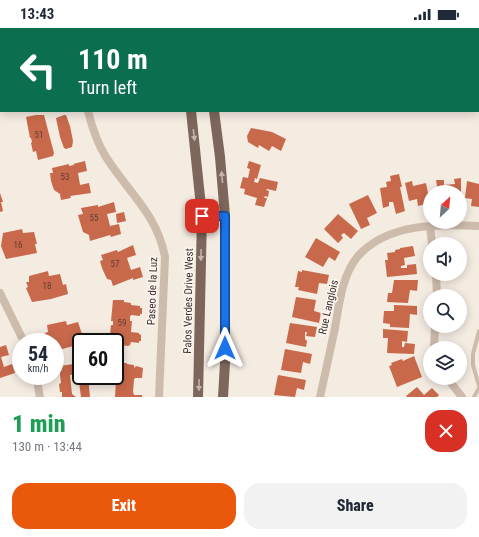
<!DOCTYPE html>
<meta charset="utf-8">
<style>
:root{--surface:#fff;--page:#f2f2f3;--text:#1f2937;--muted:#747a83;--accent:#ea580c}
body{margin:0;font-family:"Roboto Condensed",sans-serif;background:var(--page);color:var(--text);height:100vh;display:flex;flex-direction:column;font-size:15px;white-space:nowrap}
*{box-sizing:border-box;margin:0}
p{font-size:13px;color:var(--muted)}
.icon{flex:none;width:22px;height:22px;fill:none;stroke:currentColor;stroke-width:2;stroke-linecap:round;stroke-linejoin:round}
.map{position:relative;height:369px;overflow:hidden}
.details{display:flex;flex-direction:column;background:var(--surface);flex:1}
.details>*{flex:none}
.guide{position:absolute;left:0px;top:0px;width:479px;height:84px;box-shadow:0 2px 10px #0003;background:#0b6e4f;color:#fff;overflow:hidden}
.needle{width:26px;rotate:26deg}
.tools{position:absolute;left:423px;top:157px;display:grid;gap:8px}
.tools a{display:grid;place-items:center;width:44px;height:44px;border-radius:50%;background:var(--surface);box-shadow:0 2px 10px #0003;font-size:20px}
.speed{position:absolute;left:12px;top:305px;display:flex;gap:8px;font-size:20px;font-weight:700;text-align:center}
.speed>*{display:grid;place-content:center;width:52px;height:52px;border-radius:50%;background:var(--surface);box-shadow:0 2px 10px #0003;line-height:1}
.speed small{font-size:10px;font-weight:400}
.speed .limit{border:2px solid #111;border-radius:6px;background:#fff;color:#111}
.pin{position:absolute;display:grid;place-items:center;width:34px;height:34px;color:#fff;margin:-17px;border-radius:8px;box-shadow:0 2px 6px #0006}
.me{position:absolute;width:44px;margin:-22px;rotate:0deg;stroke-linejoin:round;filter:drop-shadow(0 0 3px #0008)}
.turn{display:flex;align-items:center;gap:14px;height:84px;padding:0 12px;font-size:18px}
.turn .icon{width:52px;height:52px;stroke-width:2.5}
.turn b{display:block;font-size:28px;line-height:34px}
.round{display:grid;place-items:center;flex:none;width:42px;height:42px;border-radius:16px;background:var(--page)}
.summary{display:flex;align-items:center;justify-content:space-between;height:68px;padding:0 12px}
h1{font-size:24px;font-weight:800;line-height:30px;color:#1e9e55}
.button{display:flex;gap:8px;margin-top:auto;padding:8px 12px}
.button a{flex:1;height:46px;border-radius:16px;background:var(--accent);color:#fff;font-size:16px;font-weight:800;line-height:46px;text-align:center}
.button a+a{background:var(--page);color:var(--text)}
.status{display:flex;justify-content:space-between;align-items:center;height:28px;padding:0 20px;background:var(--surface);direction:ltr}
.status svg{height:11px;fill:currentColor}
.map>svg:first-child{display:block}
.building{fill:#c8694b}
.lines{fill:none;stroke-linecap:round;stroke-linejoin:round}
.service{stroke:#cdbbac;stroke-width:4}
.minor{stroke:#cdbbac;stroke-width:8}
.primary{stroke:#7d675c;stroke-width:10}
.oneway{fill:#c2b5ac}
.route-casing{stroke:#114b97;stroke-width:10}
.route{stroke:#1a73e8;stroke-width:7}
.labels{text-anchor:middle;stroke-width:3.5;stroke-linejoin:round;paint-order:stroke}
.number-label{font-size:9px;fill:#5e3e33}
.street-label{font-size:11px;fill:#3b302b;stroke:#fbf5ee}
</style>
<div class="status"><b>13:43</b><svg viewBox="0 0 49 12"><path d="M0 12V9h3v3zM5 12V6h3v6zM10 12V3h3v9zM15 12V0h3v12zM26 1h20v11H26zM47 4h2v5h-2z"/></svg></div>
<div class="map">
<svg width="479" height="369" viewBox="0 0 479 369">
<rect width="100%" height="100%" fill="#f4ebe1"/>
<g class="building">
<polygon points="36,87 44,87 54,125 53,128 38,132 36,123 33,124 31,115 32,114 31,110 30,110 26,89"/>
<polygon points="64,87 66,87 70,98 73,113 72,119 66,121 64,120 60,109 56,90"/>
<polygon points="251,100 272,104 286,111 281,123 272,118 269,123 259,117 258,120 248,114 247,108"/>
<polygon points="85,133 87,143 78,145 80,157 89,155 91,165 70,168 71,170 61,172 60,166 54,162 51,153 50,145 53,145 52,140 69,136 69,138 74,137 73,136"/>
<polygon points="249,133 261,137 257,151 255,150 254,154 258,155 260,150 278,154 276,163 267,161 266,162 269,163 268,169 265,168 264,170 267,170 264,179 255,177 257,170 244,166 245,161 240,160 243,149 248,150 250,141 247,140"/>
<polygon points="399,146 402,159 400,159 405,183 396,186 393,174 389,174 389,178 383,180 380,160 387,159 386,154 391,153 390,148"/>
<polygon points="461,150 461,164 438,164 436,152 444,152 444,157 455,156 454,151"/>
<polygon points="412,153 413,158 426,155 430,175 418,178 417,171 409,173 405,155"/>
<polygon points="467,153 479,156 479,179 471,178 472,171 465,170"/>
<polygon points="0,165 3,174 1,174 3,183 0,184"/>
<polygon points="368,167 377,185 367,190 370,197 361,201 349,176"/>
<polygon points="114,174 116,184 107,186 110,198 119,196 121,206 111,209 110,207 90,213 89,207 83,204 80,194 78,187 83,186 81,180 98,177 98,179"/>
<polygon points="124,184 126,193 117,195 116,186"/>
<polygon points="338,186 358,203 351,211 344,205 341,207 343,210 338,215 324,201"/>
<polygon points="22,201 23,205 34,204 37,216 35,216 37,225 6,231 1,218 3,205"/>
<polygon points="316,210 340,224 335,233 329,229 323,239 305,229"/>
<polygon points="133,217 136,227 127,230 131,242 140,239 143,249 133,252 133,250 113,258 111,252 107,251 102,240 100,233 103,232 101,227 117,222 118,224"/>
<polygon points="413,218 415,228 404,230 405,237 401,238 401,240 407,240 407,237 416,236 417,246 387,249 385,232 388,232 387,225 395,224 395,222 400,221 400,220"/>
<polygon points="302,242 329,247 327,256 319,255 317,266 298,262 299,259 295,259 298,243 302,244"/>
<polygon points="48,243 49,248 60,246 63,257 66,256 68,266 51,271 32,274 26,260 28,259 26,254 29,254 29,248"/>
<polygon points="394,252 418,252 417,263 410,262 408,275 387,274 388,265 392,265"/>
<polygon points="296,269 316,272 314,283 321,285 319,295 292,289"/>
<polygon points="113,272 124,272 124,274 131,275 131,277 140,278 140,280 142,280 142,286 140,286 140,288 131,287 130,289 130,293 132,293 131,304 139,305 139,306 141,307 141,313 139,313 139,315 131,314 130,317 128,318 115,316 115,314 113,314 113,307 110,307 111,297 113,297 113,293 111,293"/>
<polygon points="394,277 417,278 417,287 410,286 409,300 390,299 390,296 383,295 384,283 394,283"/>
<polygon points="66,293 67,297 78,294 82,306 80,307 81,316 55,323 55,314 46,314 45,305 48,304 47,297"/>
<polygon points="290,295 317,299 315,309 306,308 307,304 305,304 305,311 307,313 306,319 286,315"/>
<polygon points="383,301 408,303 407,314 402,313 402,319 404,319 405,315 415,316 414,326 387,325 388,310 383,310"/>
<polygon points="6,317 9,327 1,329 4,339 12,336 15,345 0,350 0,319"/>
<polygon points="285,321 312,326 310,336 303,334 301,345 281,342"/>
<polygon points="414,328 422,349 397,359 389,338 392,337 391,335 402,331 403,333"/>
<polygon points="81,335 81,348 88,348 90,369 81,369 78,346 70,347 72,366 76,369 62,369 62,364 60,364 59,356 61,355 59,338"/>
<polygon points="117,335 127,335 127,336 134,337 134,340 136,338 143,340 142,350 135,350 134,352 133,364 134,367 142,367 142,369 115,369"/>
<polygon points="278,347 306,352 304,362 297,360 295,369 274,367"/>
<polygon points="417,359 424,367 432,360 439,367 437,369 407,369 406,368"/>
</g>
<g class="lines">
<g class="service">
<polyline points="479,303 473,326 473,337 479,358"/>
<polyline points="474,369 479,360"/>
</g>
<g class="minor">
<polyline points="57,0 58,1"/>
<polyline points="261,0 261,1"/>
<polyline points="472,0 473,1"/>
<polyline points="478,9 479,10"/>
<polyline points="0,80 1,80"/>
<path d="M88,83C92,99 97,115 106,129C128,164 157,186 165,229L159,369"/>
<polyline points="430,198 432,216"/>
<polyline points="436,246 437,268"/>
<polyline points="0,265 24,314"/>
<polyline points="434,320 435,298"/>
<polyline points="36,348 40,369"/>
<polyline points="447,350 462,369"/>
<path d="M320,369C325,346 330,323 335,300C339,277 342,247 358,228C388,195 438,196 479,198"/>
</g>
<g class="primary">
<polyline points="176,0 176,1"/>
<polyline points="201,0 202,1"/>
<polyline points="191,83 202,188 198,369"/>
<polyline points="214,83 220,129 225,188 225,335 223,369"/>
<polyline points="202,188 225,188"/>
</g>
</g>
<defs><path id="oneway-solid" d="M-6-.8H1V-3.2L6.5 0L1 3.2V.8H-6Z"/></defs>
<g class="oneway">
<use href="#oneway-solid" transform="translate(194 107) rotate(83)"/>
<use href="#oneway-solid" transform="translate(222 149) rotate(-95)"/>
<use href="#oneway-solid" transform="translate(201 227) rotate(91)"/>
<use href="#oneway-solid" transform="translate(199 357) rotate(91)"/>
</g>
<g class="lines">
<g class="route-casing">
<polyline id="route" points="202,188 225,188 225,320"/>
</g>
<use href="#route" class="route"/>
</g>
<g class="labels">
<g class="number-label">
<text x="39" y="110">51</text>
<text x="65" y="152">53</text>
<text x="94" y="193">55</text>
<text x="18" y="220">16</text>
<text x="115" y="239">57</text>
<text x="47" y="261">18</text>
<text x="122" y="298">59</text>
</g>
<g class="street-label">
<text transform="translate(152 263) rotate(-88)" y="4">Paseo de la Luz</text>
<text transform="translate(188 273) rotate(-89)" y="4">Palos Verdes Drive West</text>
<text transform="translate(328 279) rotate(-77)" y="4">Rue Langlois</text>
</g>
</g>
</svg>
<div class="tools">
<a><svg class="needle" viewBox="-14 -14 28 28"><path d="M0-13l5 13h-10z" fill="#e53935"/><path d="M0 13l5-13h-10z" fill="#747a83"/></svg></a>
<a><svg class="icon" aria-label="sound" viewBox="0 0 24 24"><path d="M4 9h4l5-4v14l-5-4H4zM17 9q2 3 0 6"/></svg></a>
<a><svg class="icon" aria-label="search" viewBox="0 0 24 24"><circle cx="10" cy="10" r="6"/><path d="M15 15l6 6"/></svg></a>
<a><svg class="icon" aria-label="layers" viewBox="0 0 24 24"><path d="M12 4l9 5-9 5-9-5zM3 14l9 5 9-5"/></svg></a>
</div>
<div class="speed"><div>54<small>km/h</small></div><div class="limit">60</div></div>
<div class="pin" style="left:202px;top:188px;background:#d93025"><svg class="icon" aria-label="arrive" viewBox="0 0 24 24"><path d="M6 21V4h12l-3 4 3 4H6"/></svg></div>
<svg class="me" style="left:225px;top:320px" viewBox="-20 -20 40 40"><path d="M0-17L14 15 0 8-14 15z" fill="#1a73e8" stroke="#fff" stroke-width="4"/></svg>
<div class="guide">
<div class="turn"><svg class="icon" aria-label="left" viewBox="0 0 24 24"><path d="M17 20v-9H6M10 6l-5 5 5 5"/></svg><div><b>110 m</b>Turn left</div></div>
</div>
</div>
<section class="details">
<div class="summary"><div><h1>1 min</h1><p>130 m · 13:44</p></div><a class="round" style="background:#d93025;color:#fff"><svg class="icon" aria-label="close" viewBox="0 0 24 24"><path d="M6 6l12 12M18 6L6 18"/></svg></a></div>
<div class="button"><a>Exit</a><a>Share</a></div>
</section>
